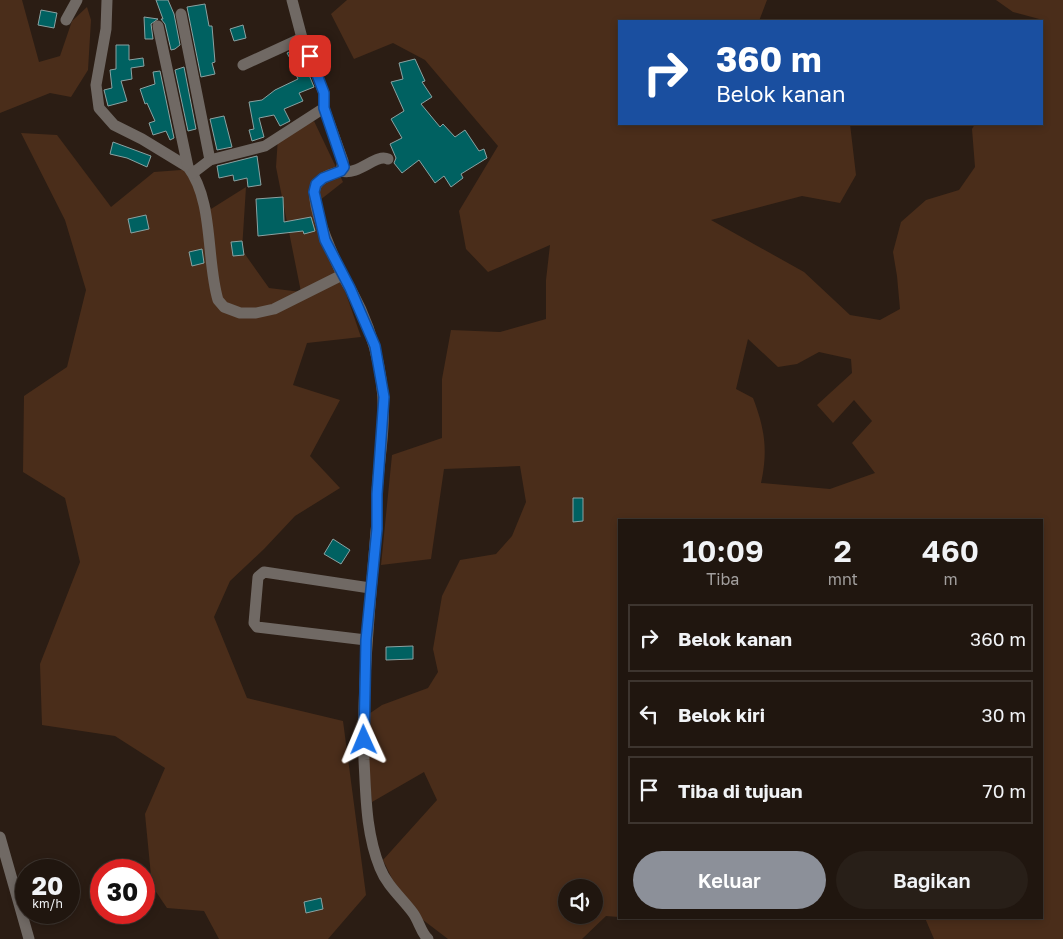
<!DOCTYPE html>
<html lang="id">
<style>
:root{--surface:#20160f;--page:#281f18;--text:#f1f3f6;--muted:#a29f9e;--line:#3d352f;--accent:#8c9099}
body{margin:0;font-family:"Golos Text",sans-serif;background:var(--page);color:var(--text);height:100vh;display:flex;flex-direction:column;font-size:19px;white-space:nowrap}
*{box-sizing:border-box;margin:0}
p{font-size:16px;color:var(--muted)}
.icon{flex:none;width:28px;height:28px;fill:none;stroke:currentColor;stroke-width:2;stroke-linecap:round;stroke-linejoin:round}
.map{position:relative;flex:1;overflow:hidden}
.side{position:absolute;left:618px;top:519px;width:425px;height:400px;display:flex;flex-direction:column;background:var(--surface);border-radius:0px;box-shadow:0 2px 8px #0003,0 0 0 1px var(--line)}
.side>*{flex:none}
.guide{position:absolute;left:618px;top:20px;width:425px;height:105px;border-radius:0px;box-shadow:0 2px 8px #0003,0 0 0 1px var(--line);background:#1a4fa0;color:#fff;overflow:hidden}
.controls{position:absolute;left:558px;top:879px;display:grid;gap:10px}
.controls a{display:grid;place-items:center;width:45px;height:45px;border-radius:50%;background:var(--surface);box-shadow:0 2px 8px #0003,0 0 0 1px var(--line);font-size:25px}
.speed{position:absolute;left:15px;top:859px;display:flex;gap:10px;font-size:25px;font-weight:700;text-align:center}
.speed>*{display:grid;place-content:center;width:65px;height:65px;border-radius:50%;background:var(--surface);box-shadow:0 2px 8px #0003,0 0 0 1px var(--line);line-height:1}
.speed small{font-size:12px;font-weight:400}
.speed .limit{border:8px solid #d22;background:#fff;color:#111}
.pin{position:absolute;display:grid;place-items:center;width:42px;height:42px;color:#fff;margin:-21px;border-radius:10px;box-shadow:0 2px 8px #0006}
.me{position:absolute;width:55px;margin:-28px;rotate:359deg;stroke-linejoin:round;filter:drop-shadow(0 0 4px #0008)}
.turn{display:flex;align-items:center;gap:18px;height:105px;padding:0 15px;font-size:22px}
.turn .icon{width:65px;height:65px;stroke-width:2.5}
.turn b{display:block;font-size:35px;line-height:42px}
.eta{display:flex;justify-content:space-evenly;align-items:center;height:85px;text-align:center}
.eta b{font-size:30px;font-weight:600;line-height:35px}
.cta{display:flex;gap:10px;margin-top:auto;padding:10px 15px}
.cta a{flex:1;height:58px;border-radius:30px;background:var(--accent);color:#fff;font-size:20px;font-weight:600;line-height:58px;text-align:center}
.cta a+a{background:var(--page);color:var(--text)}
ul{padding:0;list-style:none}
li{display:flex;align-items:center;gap:15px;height:68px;margin:0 10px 8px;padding:0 5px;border:2px solid var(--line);border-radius:0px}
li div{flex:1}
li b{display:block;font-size:19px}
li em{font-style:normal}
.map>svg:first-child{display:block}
.green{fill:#4a2d1a;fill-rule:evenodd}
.building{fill:#006161;stroke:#8aa2a2}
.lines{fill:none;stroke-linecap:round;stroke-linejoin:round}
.minor{stroke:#706964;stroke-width:11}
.route-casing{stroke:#114b97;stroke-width:12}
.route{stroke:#1a73e8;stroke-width:9}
</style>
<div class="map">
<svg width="1063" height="939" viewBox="0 0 1063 939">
<rect width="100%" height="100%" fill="#2b1d14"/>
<g class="green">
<polygon points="0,0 22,0 39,62 60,56 72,21 87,7 91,20 88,70 71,97 50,93 0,113"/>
<path d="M347,0H767L759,21H619V124H850L856,175L840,203L802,196L711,220L804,272L850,315L880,320L900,309L897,276L893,252L901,222L926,200L959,190L975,167L972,129L975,124H1041L1043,20L1013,12L996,0H1063V939H934L925,918H1041V520H619V917L606,916L582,939H448L406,907L383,860L437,800L424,772L372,802L363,718L382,705L428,688L438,672L433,649L442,596L460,560L496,554L512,536L526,502L520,466L444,469L431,559L381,565L392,455L442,438V379L451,330L500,332L546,319V280L550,245L488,272L466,249L459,211L498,146L425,60L393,43L354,59L331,14ZM748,339L778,367L797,364L819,352L851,359L852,373L817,405L833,423L854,400L872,421L852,443L875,473L830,489L761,483C768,451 765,429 753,398L736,389ZM566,888H594V915H566Z"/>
<polygon points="314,121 343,182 315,204 361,337 307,343 293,385 340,400 310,456 340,488 295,516 264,549 230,581 214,617 247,698 343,721 366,895 328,939 219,939 204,911 167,908 152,886 145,814 165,768 115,736 42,725 40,664 80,562 65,498 23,472 24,396 67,367 86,290 65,220 21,133 57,135 111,207 154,172 194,169 211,209 246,187 242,250 269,288 301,292 276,167 278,137"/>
</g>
<g class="building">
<polygon points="156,0 168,0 174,14 180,45 175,49 171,50 165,24 161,19 163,19"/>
<polygon points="205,4 209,26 212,26 215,62 212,63 215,74 201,77 187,7"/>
<polygon points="41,10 57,13 54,28 38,25"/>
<polygon points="144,17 158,19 151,24 153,39 145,39"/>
<polygon points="243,25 246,38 234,41 230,29"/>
<polygon points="116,45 129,45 129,60 143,58 144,66 131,68 132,79 121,81 127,101 108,106 104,90 112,88 110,70 116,69"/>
<polygon points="298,48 314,87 299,93 303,101 284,109 290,121 280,126 274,115 259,118 264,137 252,141 249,130 254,129 249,102 262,100 275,90 298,79 295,72 297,71 287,53"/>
<polygon points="415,59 425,81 422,82 432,97 421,104 440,127 443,124 455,137 465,130 479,151 484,149 487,158 461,174 463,178 451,187 444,176 435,183 419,160 402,173 394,163 396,158 390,144 402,138 391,119 404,111 391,82 403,79 399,63"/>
<polygon points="184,67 196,129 188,131 175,70"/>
<polygon points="160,71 174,138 170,140 166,131 153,135 149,123 155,121 147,103 145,104 140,89 155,84 153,72"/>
<polygon points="224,116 232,147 217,150 210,119"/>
<polygon points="113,142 151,156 147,167 127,158 110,154"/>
<polygon points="257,156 261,185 248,187 247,178 234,181 233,175 219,178 217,166"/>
<polygon points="283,197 284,222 311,217 315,231 304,234 303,231 258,236 256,199"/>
<polygon points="146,215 149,229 131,233 128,219"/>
<polygon points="242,241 244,255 233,256 231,242"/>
<polygon points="202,249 204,263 192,266 189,252"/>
<polygon points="573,498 583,498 583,521 573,522"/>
<polygon points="333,539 350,550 341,564 324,554"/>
<polygon points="413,646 413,659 386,660 386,647"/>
<polygon points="321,898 323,909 306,913 304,902"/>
</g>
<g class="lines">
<g class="minor">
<path d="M107,0L106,29L96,85L99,108L114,125L142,139L188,167C214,201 206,260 218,300L224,307L240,313H256L274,309L342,275C371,319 386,374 383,426C382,448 378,471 377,493C376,506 378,518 376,531C370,608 362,682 364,760C366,798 366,833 380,868C387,886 402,898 413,913C419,921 421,933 428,939"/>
<path d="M292,0L302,38L324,93V108L343,161L341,171C333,174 322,176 317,184C306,199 335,259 342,275"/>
<polyline points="181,14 210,160"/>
<polyline points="66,20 77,0"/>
<polyline points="158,26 188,167"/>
<polyline points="243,65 302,38"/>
<path d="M341,171C359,176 376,153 388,159"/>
<polyline points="193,173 210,160 265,146 324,108"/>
<polyline points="366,640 257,627 254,623 258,577 264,572 370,588"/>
<polyline points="0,837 29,939"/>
</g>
</g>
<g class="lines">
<g class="route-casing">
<polyline id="route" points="310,56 324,93 324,108 344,167 341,171 323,178 316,184 314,192 325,240 350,288 375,346 384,397 377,494 377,529 366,640 364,740"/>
</g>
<use href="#route" class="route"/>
</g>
</svg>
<div class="controls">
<a><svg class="icon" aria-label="sound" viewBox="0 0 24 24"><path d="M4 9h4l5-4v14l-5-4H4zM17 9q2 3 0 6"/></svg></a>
</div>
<div class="speed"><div>20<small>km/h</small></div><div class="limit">30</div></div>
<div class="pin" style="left:310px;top:56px;background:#d93025"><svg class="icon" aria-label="arrive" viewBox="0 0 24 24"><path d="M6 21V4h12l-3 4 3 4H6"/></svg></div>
<svg class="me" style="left:364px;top:740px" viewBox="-20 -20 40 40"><path d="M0-17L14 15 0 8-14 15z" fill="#1a73e8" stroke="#fff" stroke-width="4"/></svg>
<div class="guide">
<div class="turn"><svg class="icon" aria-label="right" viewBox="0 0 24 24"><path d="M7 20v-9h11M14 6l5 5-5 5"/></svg><div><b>360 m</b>Belok kanan</div></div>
</div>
<section class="side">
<div class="eta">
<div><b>10:09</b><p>Tiba</p></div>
<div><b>2</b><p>mnt</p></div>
<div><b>460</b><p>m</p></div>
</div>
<ul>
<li><svg class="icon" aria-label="right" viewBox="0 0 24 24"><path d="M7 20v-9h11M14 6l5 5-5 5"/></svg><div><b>Belok kanan</b></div><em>360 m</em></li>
<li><svg class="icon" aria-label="left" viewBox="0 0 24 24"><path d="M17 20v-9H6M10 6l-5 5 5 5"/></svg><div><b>Belok kiri</b></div><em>30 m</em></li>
<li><svg class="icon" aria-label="arrive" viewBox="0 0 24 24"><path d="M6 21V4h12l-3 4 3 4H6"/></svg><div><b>Tiba di tujuan</b></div><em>70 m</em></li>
</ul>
<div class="cta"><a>Keluar</a><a>Bagikan</a></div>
</section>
</div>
